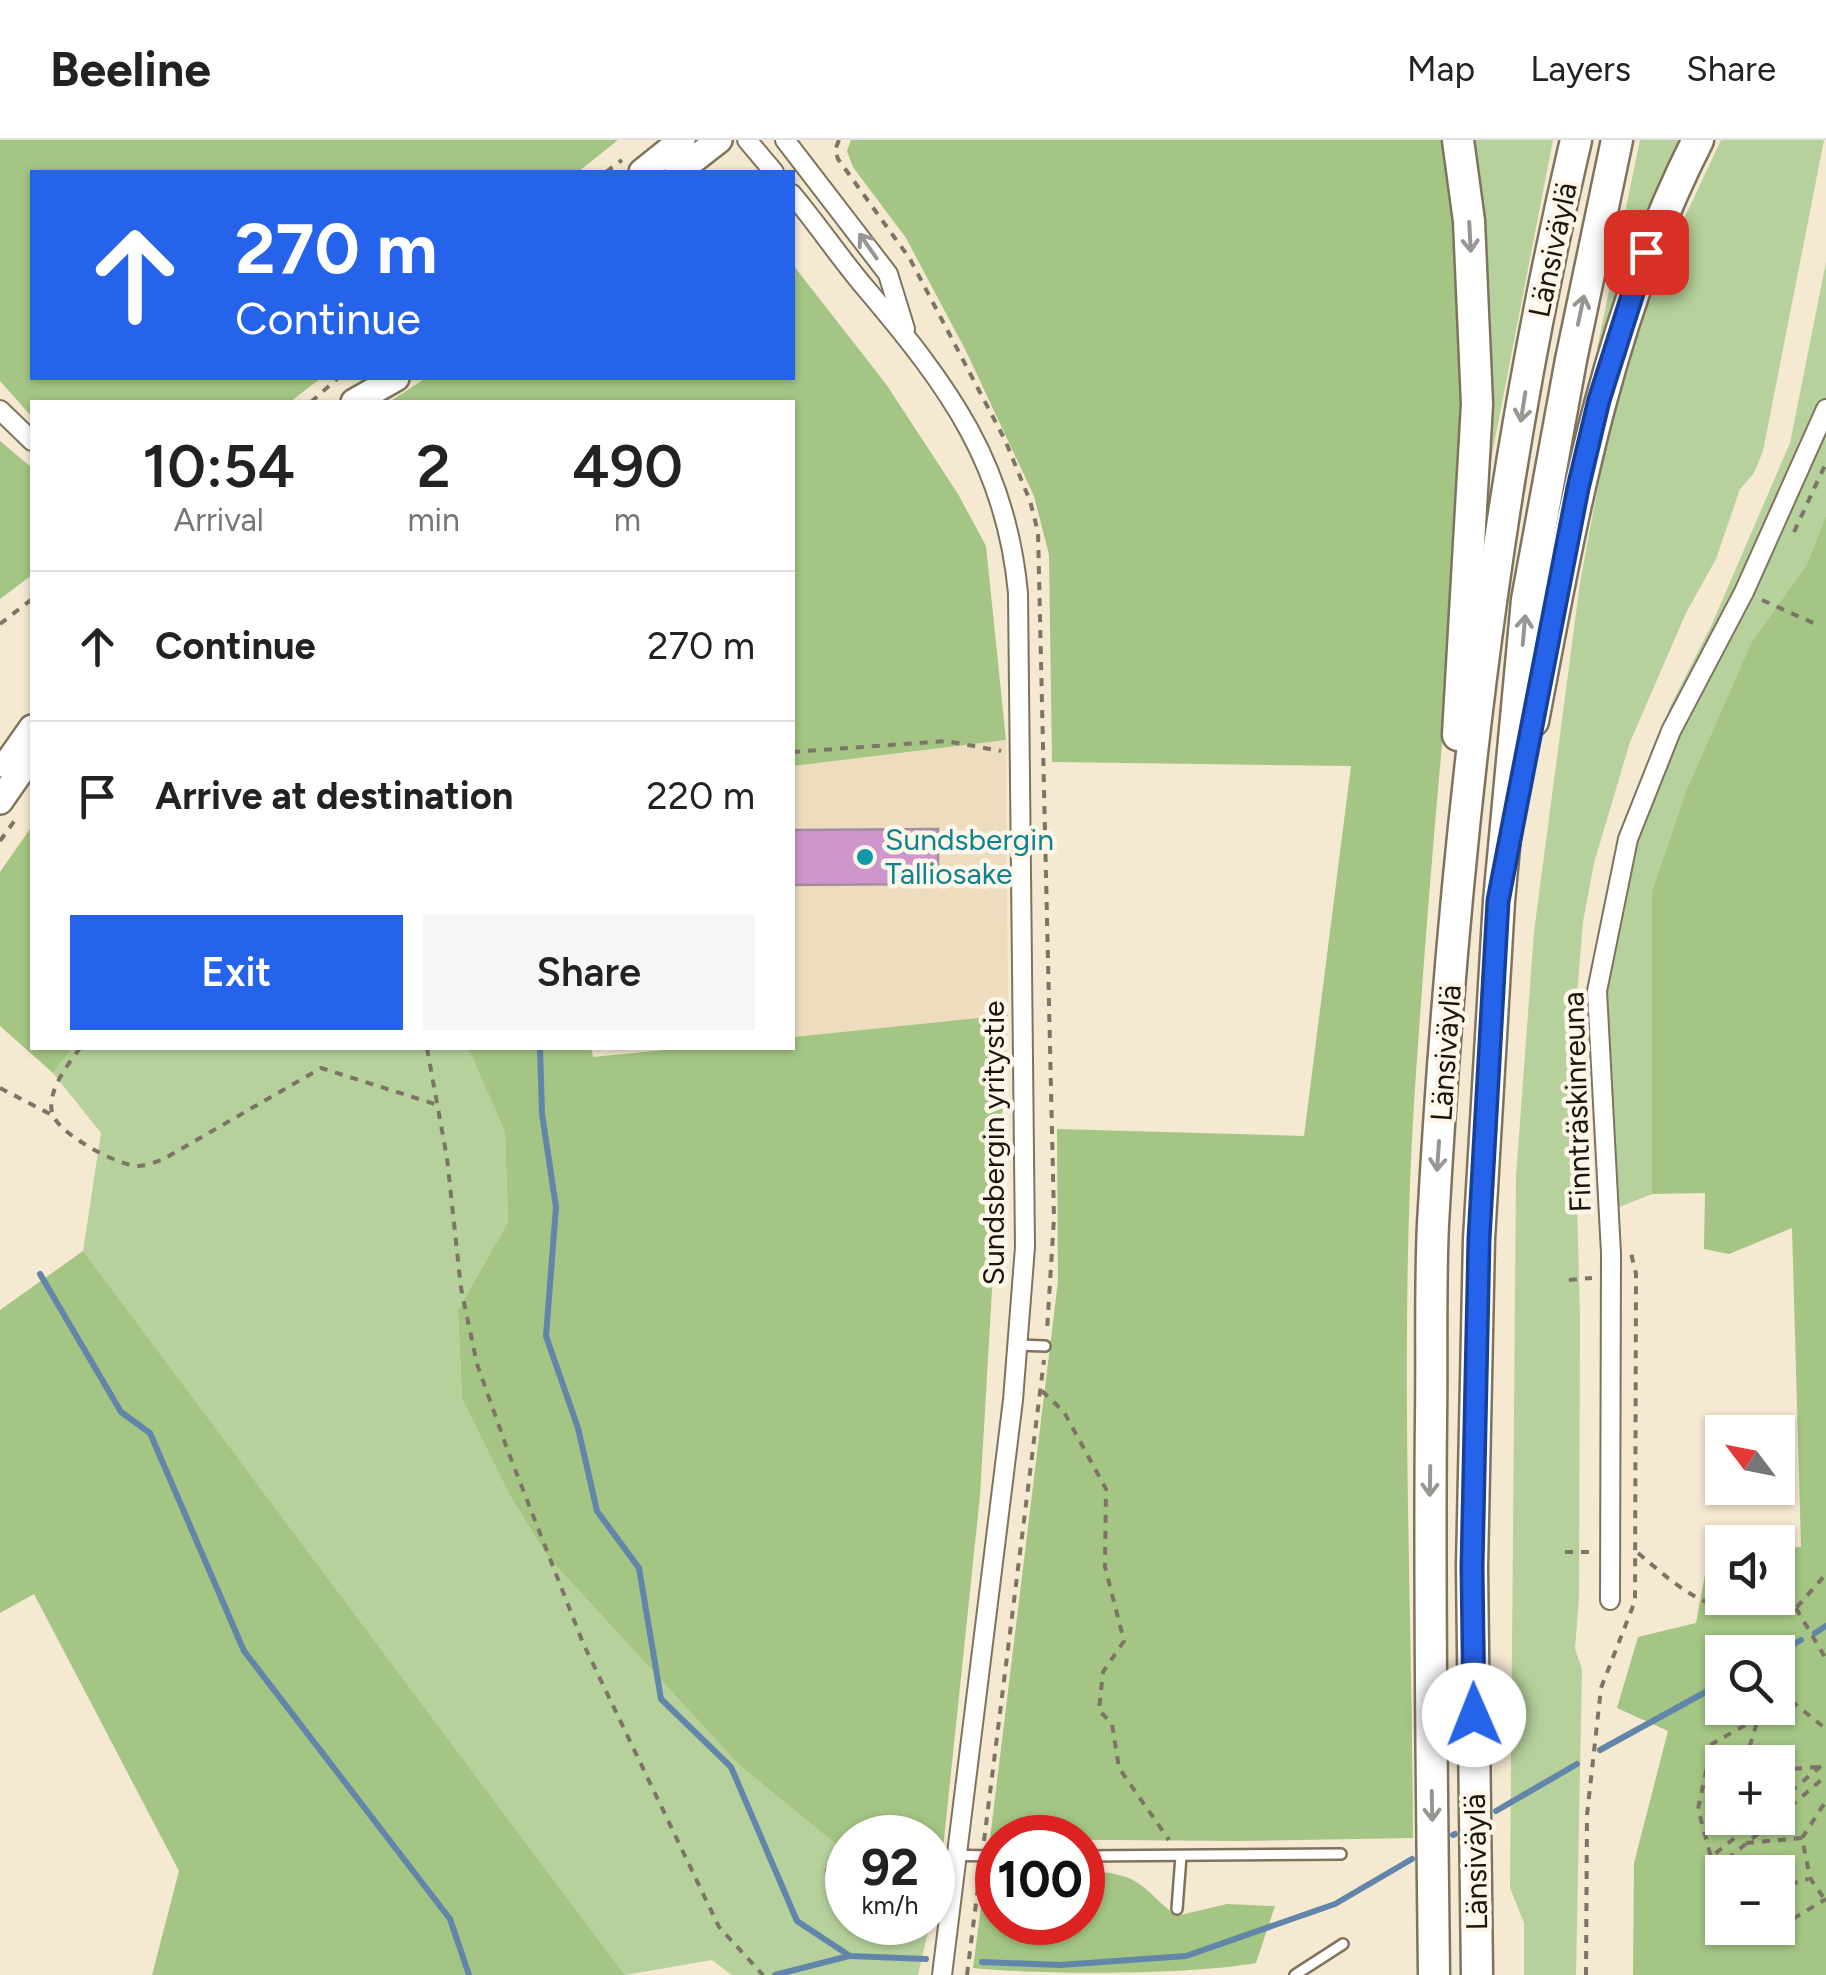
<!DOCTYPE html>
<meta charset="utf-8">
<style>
:root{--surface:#fff;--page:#f6f6f6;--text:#222;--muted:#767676;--line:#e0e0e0;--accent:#2563eb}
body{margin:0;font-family:Figtree,sans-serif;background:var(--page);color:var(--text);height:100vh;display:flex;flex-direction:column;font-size:38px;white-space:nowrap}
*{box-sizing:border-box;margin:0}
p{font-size:32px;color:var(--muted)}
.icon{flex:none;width:55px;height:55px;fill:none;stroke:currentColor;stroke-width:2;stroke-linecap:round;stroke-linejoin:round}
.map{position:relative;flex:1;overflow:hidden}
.details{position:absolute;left:30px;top:260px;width:765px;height:650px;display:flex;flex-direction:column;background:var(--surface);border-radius:0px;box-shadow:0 2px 8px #0004}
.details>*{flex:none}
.top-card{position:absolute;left:30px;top:30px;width:765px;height:210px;border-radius:0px;box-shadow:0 2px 8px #0004;background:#2563eb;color:#fff;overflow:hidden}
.needle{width:65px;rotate:302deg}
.fabs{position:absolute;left:1705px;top:1275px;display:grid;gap:20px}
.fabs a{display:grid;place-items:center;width:90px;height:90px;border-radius:0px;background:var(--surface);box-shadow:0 2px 8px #0004;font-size:50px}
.speed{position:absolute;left:825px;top:1675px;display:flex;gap:20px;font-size:50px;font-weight:700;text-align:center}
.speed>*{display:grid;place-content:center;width:130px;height:130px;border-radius:50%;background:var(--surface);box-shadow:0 2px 8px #0004;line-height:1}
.speed small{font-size:25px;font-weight:400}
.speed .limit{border:15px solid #d22;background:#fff;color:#111}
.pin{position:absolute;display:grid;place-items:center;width:85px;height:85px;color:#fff;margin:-42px;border-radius:20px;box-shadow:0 5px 15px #0006}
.me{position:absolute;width:110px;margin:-55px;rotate:359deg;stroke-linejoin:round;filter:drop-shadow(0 0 8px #0008)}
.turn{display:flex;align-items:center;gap:35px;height:210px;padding:0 40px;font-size:45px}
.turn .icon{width:130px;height:130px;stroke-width:2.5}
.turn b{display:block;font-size:70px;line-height:85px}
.eta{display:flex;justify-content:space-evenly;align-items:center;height:170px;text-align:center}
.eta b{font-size:60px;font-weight:600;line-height:70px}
.primary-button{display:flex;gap:20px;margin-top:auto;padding:20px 40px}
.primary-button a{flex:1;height:115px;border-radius:0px;background:var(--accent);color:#fff;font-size:40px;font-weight:600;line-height:115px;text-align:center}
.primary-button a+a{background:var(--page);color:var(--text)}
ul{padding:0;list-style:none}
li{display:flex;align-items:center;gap:30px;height:150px;padding:0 40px;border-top:2px solid var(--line)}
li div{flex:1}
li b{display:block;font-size:38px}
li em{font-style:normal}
header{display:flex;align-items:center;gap:60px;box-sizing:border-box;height:140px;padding:0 50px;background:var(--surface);border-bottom:2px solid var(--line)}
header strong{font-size:48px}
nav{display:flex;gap:55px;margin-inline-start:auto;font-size:35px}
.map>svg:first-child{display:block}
.built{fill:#edddbe}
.green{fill:#b6d19c}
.forest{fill:#a4c583;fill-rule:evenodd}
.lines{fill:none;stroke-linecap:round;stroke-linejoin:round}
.stream{stroke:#6285aa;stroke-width:6}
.building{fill:#ce96ca;stroke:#a28ea0;stroke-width:2.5}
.lane-casing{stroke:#7f735e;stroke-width:14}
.street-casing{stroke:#7f735e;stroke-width:22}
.secondary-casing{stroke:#7f735e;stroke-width:30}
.highway-casing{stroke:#7f735e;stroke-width:35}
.path{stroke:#7c7566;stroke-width:4;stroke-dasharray:8 8;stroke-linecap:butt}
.lane{stroke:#fff;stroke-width:9}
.street{stroke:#fff;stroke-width:18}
.secondary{stroke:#fff;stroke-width:25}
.highway{stroke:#fff;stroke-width:30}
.oneway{stroke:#989692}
.route-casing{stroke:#184099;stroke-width:25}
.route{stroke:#2563eb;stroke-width:18}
.culture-dot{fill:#0f9aa8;stroke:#fef6e8;stroke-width:4}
.labels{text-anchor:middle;stroke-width:9;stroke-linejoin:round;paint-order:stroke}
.street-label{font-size:30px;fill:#19150d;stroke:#fef6e8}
.culture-label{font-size:30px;fill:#0d838f;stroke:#fef6e8;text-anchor:start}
</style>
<header>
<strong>Beeline</strong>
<nav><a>Map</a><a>Layers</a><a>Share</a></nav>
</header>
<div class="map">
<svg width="1826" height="1835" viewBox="0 0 1826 1835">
<rect width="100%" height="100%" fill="#f5e9d1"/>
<polygon class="built" points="1006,600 1008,875 793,897 792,626"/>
<g class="green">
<path d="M1474,0H1553L1490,325C1495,215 1491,109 1474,0Z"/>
<polygon points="1640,0 1686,0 1601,212 1597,209"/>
<polygon points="1721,0 1824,0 1763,311 1754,333 1740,349 1716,419 1686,473 1630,602 1594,723 1583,782 1573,903 1580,1179 1579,1457 1575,1509 1582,1529 1576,1835 1524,1835 1524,1783 1510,1748 1516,1036 1534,792 1580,443 1605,309 1635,198 1661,128"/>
<polygon points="1826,122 1826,375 1807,424 1751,503 1686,651 1652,751 1652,1054 1599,1075 1598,834 1628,676 1670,567 1712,484 1790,303"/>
<path d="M72,908H468L505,992L508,1082L458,1170L462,1259L509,1354L548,1417L738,1624L844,1711L828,1721C822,1744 825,1753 847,1764L848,1782L930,1783L918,1835H732L712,1820L625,1835L83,1111L101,993L53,933Z"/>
</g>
<g class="forest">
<polygon points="0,0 618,0 578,32 32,32 32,238 321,238 290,262 32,262 32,277 0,241"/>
<path d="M851,0H1445C1475,202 1459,403 1442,605C1431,724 1422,844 1414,963C1399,1208 1412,1452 1413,1698L1239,1701L990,1699L1058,1141L1057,989L1304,996L1351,626L1052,622L1049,415L1034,356L966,211L906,98L853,27L847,11Z"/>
<polygon points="793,125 886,244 958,354 986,406 1006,600 793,626 792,262 389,262 426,238 792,238"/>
<polygon points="0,301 32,328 32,435 0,459"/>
<path d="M1826,375V1835H1633L1634,1723L1668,1591L1617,1568L1638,1497L1696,1483L1709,1413L1722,1412V1458H1778V1409L1801,1407L1792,1088L1729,1114L1704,1109L1705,1053L1652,1054V751L1686,651L1751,503L1807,424ZM1778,1512V1568H1722V1512ZM1778,1622V1678H1722V1622ZM1722,1732H1778V1788H1722Z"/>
<polygon points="32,686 32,908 72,908 53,933 0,886 0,732"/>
<polygon points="1008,875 980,1356 943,1709 933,1709 932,1698 848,1698 847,1711 844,1711 738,1624 548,1417 509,1354 462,1259 458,1170 508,1082 505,992 468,908 591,908 593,917 685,908 792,908 793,897"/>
<polygon points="83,1111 625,1835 152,1835 179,1731 34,1454 0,1473 0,1170"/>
<path d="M986,1729H997L998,1782H1082L1083,1731C1140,1733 1137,1743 1176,1776L1227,1764L1275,1766L1256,1823C1187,1835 1049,1835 973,1828Z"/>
</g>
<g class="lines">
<g class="stream">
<polyline points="540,908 542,974 556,1067 546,1196 578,1288 597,1371 639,1428 661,1559 731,1627 797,1781 850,1816 926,1819"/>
<polyline points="40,1134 121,1272 150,1293 244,1511 450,1779 469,1835"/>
<polyline points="1815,1493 1826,1486"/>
<polyline points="1778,1513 1801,1500"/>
<polyline points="1600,1610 1722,1543"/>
<polyline points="1496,1671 1577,1624"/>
<polyline points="1453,1695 1455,1694"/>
<polyline points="982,1822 1060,1825 1186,1816 1335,1764 1412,1719"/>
<polyline points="775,1835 849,1816"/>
</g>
</g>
<polygon class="building" points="938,689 938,744 792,745 792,690"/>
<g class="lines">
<g class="lane-casing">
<g id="lane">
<polyline points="1018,1205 1045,1206"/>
<polyline points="848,1715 837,1721 832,1731 834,1749 848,1758"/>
<polyline points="932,1715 998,1716"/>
<polyline points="1082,1716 1341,1714"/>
<polyline points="1177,1769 1181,1716"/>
<polyline points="1295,1835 1343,1804"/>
</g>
</g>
<g class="street-casing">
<g id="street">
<polyline points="747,0 774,32"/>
<polyline points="785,0 888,134 905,189"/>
<path d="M792,54C819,86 841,120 868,151C949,247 1006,324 1018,453L1025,1107L1013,1260L942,1835"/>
<polyline points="0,270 32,301"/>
<polyline points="1610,1460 1611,1113 1597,851 1628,699 1671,591 1744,452 1826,269"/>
</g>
</g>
<g class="secondary-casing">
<g id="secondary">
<polyline points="642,32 682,0"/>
<polyline points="678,32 719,0"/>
<polyline points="354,262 396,238"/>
<polyline points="6,625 32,588"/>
<polyline points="0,661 32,615"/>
</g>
</g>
<g class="highway-casing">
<g id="highway">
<polyline points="1458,0 1469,81 1477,264 1458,595"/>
<path d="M1533,581C1571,382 1605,182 1698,0"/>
<path d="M1434,1835C1432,1650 1429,1464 1431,1279C1432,1214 1430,1148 1433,1084C1453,723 1493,352 1576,0"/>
<polyline points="1477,1835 1472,1427 1479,1099 1499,761 1527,460 1571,220 1617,0"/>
</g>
</g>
<g class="path">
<polyline points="839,0 835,10 838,19 910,119 1005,300 1030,361 1038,392 1054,1078 1047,1190"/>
<polyline points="606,32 622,20"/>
<polyline points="311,262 338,238"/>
<polyline points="1794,392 1826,323"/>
<polyline points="1762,460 1820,486"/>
<polyline points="0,484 32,459"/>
<polyline points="792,612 946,601 1001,611"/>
<polyline points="0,701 15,680"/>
<path d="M80,908C68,925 47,950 52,973C57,993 118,1026 138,1026C145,1026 155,1022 162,1020L321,928L438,965"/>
<polyline points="427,908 447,1018 461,1148 477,1224 509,1314 583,1503 719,1787 763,1835"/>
<polyline points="0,948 52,975"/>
<polyline points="1569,1140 1592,1138"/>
<polyline points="1042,1251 1064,1272 1106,1349 1105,1427 1124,1501 1103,1532 1099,1570 1112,1584 1119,1628 1169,1700"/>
<polyline points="1565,1412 1593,1412"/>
<path d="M1638,1413C1700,1466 1713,1475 1796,1468L1826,1434"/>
<polyline points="1796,1468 1826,1519"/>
<polyline points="1778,1566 1789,1559 1826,1589"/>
<polyline points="1711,1613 1725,1622"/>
<polyline points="1745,1622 1758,1579"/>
<polyline points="1778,1630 1818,1627"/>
<polyline points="1778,1662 1826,1622"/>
<polyline points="1778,1677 1826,1636"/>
<polyline points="1746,1678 1747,1688"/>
<polyline points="1759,1678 1711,1717 1698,1669 1712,1604 1775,1568"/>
<polyline points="1802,1698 1826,1661"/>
<polyline points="984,1701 1044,1220"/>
<polyline points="1746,1703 1802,1698 1810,1738 1825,1760"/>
<polyline points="1722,1741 1713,1731 1777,1678"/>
<polyline points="1778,1755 1791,1744 1808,1739"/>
<polyline points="1778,1777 1791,1780 1826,1759"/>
<polyline points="967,1835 980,1731"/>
<polyline points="1586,1835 1587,1675 1601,1548 1635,1461 1636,1134 1631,1113"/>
</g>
<use href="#lane" class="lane"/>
<use href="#street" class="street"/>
<use href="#secondary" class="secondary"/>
<use href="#highway" class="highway"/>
</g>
<defs><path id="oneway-shaft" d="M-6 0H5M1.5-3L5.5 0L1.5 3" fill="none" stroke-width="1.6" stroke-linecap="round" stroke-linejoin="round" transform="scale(2.5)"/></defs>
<g class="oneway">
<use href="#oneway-shaft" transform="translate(1470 97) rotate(87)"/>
<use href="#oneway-shaft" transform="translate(868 106) rotate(-125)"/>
<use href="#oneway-shaft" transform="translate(1581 170) rotate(-78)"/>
<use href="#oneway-shaft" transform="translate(1523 267) rotate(99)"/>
<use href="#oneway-shaft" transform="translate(1524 490) rotate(-85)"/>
<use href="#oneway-shaft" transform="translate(1438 1016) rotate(94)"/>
<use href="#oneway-shaft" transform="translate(1430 1341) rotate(91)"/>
<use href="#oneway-shaft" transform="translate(1432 1666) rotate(89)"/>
</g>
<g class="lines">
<g class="route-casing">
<polyline id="route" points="1474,1575 1472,1427 1479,1099 1498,761 1578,348 1599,260 1646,112"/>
</g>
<use href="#route" class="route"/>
</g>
<circle class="culture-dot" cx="865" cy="717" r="10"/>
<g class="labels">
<g class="street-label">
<text transform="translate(1553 110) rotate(-78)" y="10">Länsiväylä</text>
<text transform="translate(1446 913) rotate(-86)" y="10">Länsiväylä</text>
<text transform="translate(1577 962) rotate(-92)" y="10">Finnträskinreuna</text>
<text transform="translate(994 1003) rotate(-90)" y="10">Sundsbergin yritystie</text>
<text transform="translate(1476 1722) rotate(-91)" y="10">Länsiväylä</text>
</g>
<g class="culture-label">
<text x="885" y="710">Sundsbergin<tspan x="885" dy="34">Talliosake</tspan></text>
</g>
</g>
</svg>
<div class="fabs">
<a><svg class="needle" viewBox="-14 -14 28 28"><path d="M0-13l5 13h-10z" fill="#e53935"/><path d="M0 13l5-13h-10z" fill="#767676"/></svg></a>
<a><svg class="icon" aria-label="sound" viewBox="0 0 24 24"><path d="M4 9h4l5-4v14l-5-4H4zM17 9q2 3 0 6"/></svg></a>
<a><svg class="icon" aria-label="search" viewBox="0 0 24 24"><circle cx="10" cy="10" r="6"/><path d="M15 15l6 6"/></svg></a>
<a>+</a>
<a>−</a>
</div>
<div class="speed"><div>92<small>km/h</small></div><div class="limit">100</div></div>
<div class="pin" style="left:1646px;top:112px;background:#d93025"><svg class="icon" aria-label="arrive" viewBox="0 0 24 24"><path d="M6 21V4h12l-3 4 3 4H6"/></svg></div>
<svg class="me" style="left:1474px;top:1575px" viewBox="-20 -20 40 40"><circle r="19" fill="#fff"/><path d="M0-13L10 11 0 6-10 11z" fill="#2563eb"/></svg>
<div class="top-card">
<div class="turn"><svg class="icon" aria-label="ahead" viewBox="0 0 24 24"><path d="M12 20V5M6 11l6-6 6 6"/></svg><div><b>270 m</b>Continue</div></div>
</div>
<section class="details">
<div class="eta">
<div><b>10:54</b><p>Arrival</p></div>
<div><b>2</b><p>min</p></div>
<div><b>490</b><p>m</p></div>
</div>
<ul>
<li><svg class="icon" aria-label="ahead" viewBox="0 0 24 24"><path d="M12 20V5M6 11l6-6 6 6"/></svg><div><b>Continue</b></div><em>270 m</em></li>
<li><svg class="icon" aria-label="arrive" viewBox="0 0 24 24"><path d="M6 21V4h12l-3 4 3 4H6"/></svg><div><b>Arrive at destination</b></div><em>220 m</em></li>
</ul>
<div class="primary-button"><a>Exit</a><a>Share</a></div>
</section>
</div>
